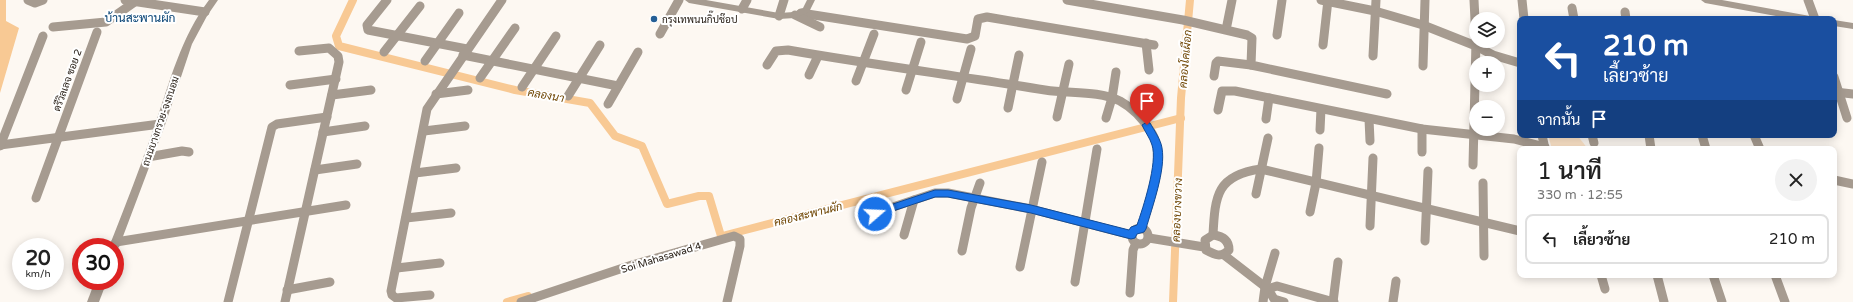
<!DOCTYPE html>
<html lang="th">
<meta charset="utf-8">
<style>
:root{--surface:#fff;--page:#f2f2f2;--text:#222;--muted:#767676;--line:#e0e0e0}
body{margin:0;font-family:"Varela Round",Sarabun,sans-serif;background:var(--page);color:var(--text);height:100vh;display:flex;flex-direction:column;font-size:15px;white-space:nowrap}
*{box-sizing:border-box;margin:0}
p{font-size:13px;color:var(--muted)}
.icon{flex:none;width:22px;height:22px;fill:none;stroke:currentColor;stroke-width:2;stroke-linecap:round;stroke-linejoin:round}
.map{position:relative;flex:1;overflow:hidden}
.drawer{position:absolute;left:1517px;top:146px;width:320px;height:132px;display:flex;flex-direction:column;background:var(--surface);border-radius:8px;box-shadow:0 2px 10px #0003}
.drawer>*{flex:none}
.banner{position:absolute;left:1517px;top:16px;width:320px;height:122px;border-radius:8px;box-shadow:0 2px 10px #0003;background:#1a4fa0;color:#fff;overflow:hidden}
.controls{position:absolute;left:1469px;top:12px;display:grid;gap:8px}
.controls a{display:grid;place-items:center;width:36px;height:36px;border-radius:50%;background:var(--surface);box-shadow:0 2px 10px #0003;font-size:20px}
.speed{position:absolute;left:12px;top:238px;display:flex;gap:8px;font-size:20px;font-weight:700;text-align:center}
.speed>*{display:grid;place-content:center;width:52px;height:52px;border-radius:50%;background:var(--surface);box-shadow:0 2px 10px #0003;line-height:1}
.speed small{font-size:10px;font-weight:400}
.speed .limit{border:6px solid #d22;background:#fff;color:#111}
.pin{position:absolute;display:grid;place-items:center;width:34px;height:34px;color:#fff;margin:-41px -17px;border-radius:50% 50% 50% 0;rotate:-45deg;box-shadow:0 0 4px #0007}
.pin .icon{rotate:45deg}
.me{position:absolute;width:44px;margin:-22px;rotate:71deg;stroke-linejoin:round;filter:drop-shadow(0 0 3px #0008)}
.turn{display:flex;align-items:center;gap:14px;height:84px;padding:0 20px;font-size:18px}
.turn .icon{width:52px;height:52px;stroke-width:2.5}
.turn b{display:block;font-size:28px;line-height:34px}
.then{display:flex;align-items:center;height:38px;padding:0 20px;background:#0003;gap:8px;font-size:15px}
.round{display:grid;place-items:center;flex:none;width:42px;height:42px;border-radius:21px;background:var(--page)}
.headline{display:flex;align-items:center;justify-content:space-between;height:68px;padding:0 20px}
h1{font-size:24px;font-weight:600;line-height:30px}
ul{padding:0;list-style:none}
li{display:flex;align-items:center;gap:12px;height:50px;margin:0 8px 6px;padding:0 12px;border:2px solid var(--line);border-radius:8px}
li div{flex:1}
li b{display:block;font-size:15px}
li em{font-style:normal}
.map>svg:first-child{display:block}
.green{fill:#fde4c8}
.water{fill:#f8c994}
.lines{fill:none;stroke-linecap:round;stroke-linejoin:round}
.canal{stroke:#f8c994;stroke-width:8}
.minor{stroke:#a69b90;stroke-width:9}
.tertiary{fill:#a69b90;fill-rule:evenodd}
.route{fill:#1a73e8;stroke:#114b97}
.poi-dot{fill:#245f96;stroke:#fff;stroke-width:1.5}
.labels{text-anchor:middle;stroke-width:4;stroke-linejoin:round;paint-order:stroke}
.poi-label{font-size:10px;fill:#20170e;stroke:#fff;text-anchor:start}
.street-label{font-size:10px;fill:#20170e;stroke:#fff}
.water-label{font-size:11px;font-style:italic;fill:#6e4400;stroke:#fff}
.quarter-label{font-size:12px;fill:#094475;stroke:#fff}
</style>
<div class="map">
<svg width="1853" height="302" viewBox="0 0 1853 302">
<rect width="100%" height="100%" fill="#fdf8f2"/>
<polygon class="green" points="1548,135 1577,135 1588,149 1552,149"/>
<polygon class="water" points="0,0 6,0 6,21 19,28 0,93"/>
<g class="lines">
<g class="canal">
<polyline points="353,0 336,36 339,46 515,90 590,103 615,136 642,146 667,204 699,196 709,196 721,236"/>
<polyline points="726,235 1181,118"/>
<polyline points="507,302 528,296"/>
<polyline points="1173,302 1181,98 1190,0"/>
</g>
<g class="minor">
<polyline points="28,0 35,3 43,0"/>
<polyline points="125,0 205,12"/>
<polyline points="387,0 367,25 368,30 467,49"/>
<polyline points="1067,0 1183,20 1247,35 1252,38 1251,65 1387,94"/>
<polyline points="1321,0 1375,11 1423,25 1476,46 1493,55 1520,63"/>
<polyline points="1474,0 1476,40"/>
<polyline points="1522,0 1524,19"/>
<polyline points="1808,0 1815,19"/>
<polyline points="1572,8 1574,19"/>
<polyline points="742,9 747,0"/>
<polyline points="1625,12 1626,19"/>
<polyline points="801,13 967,39 975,36 978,19 987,17 1154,45"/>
<polyline points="795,15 820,27"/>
<polyline points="779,16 784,0"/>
<polyline points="1227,25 1232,0"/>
<polyline points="53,27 106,22 136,1"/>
<polyline points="660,34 679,0"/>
<polyline points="1277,35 1282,0"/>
<polyline points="1146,43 1149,70"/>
<polyline points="1323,45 1328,0"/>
<polyline points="384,52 420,6"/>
<polyline points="463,55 618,86"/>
<polyline points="1373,56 1376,0"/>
<polyline points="425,61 459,13"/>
<path d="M767,65L776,51L788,50C874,65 960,76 1045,90C1070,94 1097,90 1120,101C1133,108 1144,120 1152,133C1167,158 1149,203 1141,229"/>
<polyline points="1423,66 1425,0"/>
<polyline points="809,75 818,56"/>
<polyline points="1214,76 1216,63 1218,61 1251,65"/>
<polyline points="1834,77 1847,118"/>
<polyline points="480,78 515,28"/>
<polyline points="856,81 874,34"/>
<polyline points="290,85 336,79"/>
<polyline points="522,87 556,36"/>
<polyline points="906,90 921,42"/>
<polyline points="1835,92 1853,94"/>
<polyline points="436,94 468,90"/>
<polyline points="332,95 371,90"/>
<polyline points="568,96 600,45"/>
<polyline points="957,99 971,49"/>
<polyline points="608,104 638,52"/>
<polyline points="1008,108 1019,55"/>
<polyline points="1218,110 1222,91 1235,91 1422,129 1514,139 1545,147"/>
<polyline points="1057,117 1069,64"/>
<polyline points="1106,118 1112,98 1116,72"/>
<polyline points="1266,119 1269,98"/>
<polyline points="1369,119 1370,141"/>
<polyline points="1422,129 1422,152"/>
<polyline points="1320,130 1321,109"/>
<polyline points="424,131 465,126"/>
<polyline points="323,132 365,126"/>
<polyline points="1542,135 1545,149"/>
<polyline points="1592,135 1594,143"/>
<polyline points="1649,135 1651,149"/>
<polyline points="1702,135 1706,149"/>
<polyline points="1754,135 1760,149"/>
<polyline points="0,145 160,124"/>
<polyline points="0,146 43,36"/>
<polyline points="148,157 182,151 189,152"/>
<polyline points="1473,165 1476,41"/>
<polyline points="315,170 357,164"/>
<polyline points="415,173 456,168"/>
<polyline points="1834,180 1853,184"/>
<polyline points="1483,183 1484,256"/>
<polyline points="1256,194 1268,138"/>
<polyline points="36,198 97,32"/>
<polyline points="1310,212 1316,183 1319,148"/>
<polyline points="875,213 935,193 948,193 1031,209 1131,235"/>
<polyline points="406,218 451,213"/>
<polyline points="1370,226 1373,158"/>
<circle cx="1140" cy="236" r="8"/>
<polyline points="904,235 914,200"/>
<path d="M1213,235C1215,195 1217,175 1261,169L1520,231"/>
<path d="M1213,235C1222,236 1229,240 1229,250C1221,258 1215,255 1206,250L1205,240Z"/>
<polyline points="1149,238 1204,247"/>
<polyline points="1425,241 1428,171"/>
<polyline points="116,242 346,205"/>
<polyline points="962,251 971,208 980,183"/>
<polyline points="1224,255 1268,289 1274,299 1284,302"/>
<polyline points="1020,267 1042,162"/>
<polyline points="397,268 440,263"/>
<polyline points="1601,275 1605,289"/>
<polyline points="1657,275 1664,302"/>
<polyline points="1713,275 1722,302"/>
<polyline points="1775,275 1785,302"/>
<polyline points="1075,282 1097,149"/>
<polyline points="1268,289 1277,286 1334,302"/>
<polyline points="287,290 330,282"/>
<polyline points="1130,293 1133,250 1136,243"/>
<polyline points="430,295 396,298 392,295 391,291 427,109 502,0"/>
<polyline points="228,302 272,127 277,124 327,117"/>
<polyline points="285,302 339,62 338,56 329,48 299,51"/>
<polyline points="521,302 632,265 734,236 740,239 740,246 727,302"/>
<polyline points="1263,302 1265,287 1275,253"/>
<polyline points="1333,302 1338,262"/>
<polyline points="1393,302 1396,281"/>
</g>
<g class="tertiary">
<path d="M209,0H218L207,16L192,44L165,125L119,247L115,251V247H109C125,206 141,166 155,125C170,81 181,37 209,0Z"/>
<polygon points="685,0 706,0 779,13 794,12 803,8 807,0 815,0 809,12 795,18 779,19 689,3"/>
<polygon points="1701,0 1722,0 1810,16 1814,19 1793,19 1705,3"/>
<polygon points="1834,20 1853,23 1853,29 1834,26"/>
<polygon points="95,281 107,281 99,302 87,302"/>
</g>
</g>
<path class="route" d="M1147,122L1150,123C1154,130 1161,140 1162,148C1166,170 1152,207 1146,229L1144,232L1137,234L1135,238L1131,239L1031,213L948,197H935L875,217L870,214L872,211L935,190H948L1031,205L1129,230L1131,227L1137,225C1143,208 1158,162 1152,145C1150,138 1145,132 1142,125Z"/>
<circle class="poi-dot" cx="654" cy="19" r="4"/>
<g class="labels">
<g class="poi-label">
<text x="662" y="23">กรุงเทพนนกิ๊ปช๊อป</text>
</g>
<g class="street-label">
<text transform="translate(67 80) rotate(-70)" y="4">ดรีวิลเลจ ซอย 2</text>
<text transform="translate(160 121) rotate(-71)" y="4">ถนนบางกรวย-จงถนอม</text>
<text transform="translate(661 257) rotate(-17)" y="4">Soi Mahasawad 4</text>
</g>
<g class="water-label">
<text transform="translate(1185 59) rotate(-85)" y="4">คลองโคเผือก</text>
<text transform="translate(546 95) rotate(10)" y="4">คลองนา</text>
<text transform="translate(1177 210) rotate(-88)" y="4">คลองบางขวาง</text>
<text transform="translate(808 214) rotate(-14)" y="4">คลองสะพานผัก</text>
</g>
<g class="quarter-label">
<text x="140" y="22">บ้านสะพานผัก</text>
</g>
</g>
</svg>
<div class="controls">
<a><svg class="icon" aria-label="layers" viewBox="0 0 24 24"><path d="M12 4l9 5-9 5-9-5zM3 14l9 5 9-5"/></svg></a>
<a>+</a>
<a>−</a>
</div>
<div class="speed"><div>20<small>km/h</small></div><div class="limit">30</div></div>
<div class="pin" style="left:1147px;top:125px;background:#d93025"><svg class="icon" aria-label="arrive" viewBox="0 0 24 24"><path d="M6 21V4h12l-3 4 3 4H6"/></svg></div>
<svg class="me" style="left:875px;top:214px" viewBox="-20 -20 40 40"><circle r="17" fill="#1a73e8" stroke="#fff" stroke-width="3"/><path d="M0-11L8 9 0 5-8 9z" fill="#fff"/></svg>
<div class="banner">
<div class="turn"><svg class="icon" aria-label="left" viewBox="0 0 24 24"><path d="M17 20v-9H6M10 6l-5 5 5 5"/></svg><div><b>210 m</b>เลี้ยวซ้าย</div></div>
<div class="then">จากนั้น<svg class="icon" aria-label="arrive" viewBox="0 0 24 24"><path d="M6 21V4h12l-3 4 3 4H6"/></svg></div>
</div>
<section class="drawer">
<div class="headline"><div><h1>1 นาที</h1><p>330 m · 12:55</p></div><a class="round"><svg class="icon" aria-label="close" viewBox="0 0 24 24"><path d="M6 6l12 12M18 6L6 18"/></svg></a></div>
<ul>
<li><svg class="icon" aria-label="left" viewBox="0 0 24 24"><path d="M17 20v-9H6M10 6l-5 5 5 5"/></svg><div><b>เลี้ยวซ้าย</b></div><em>210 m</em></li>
</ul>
</section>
</div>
